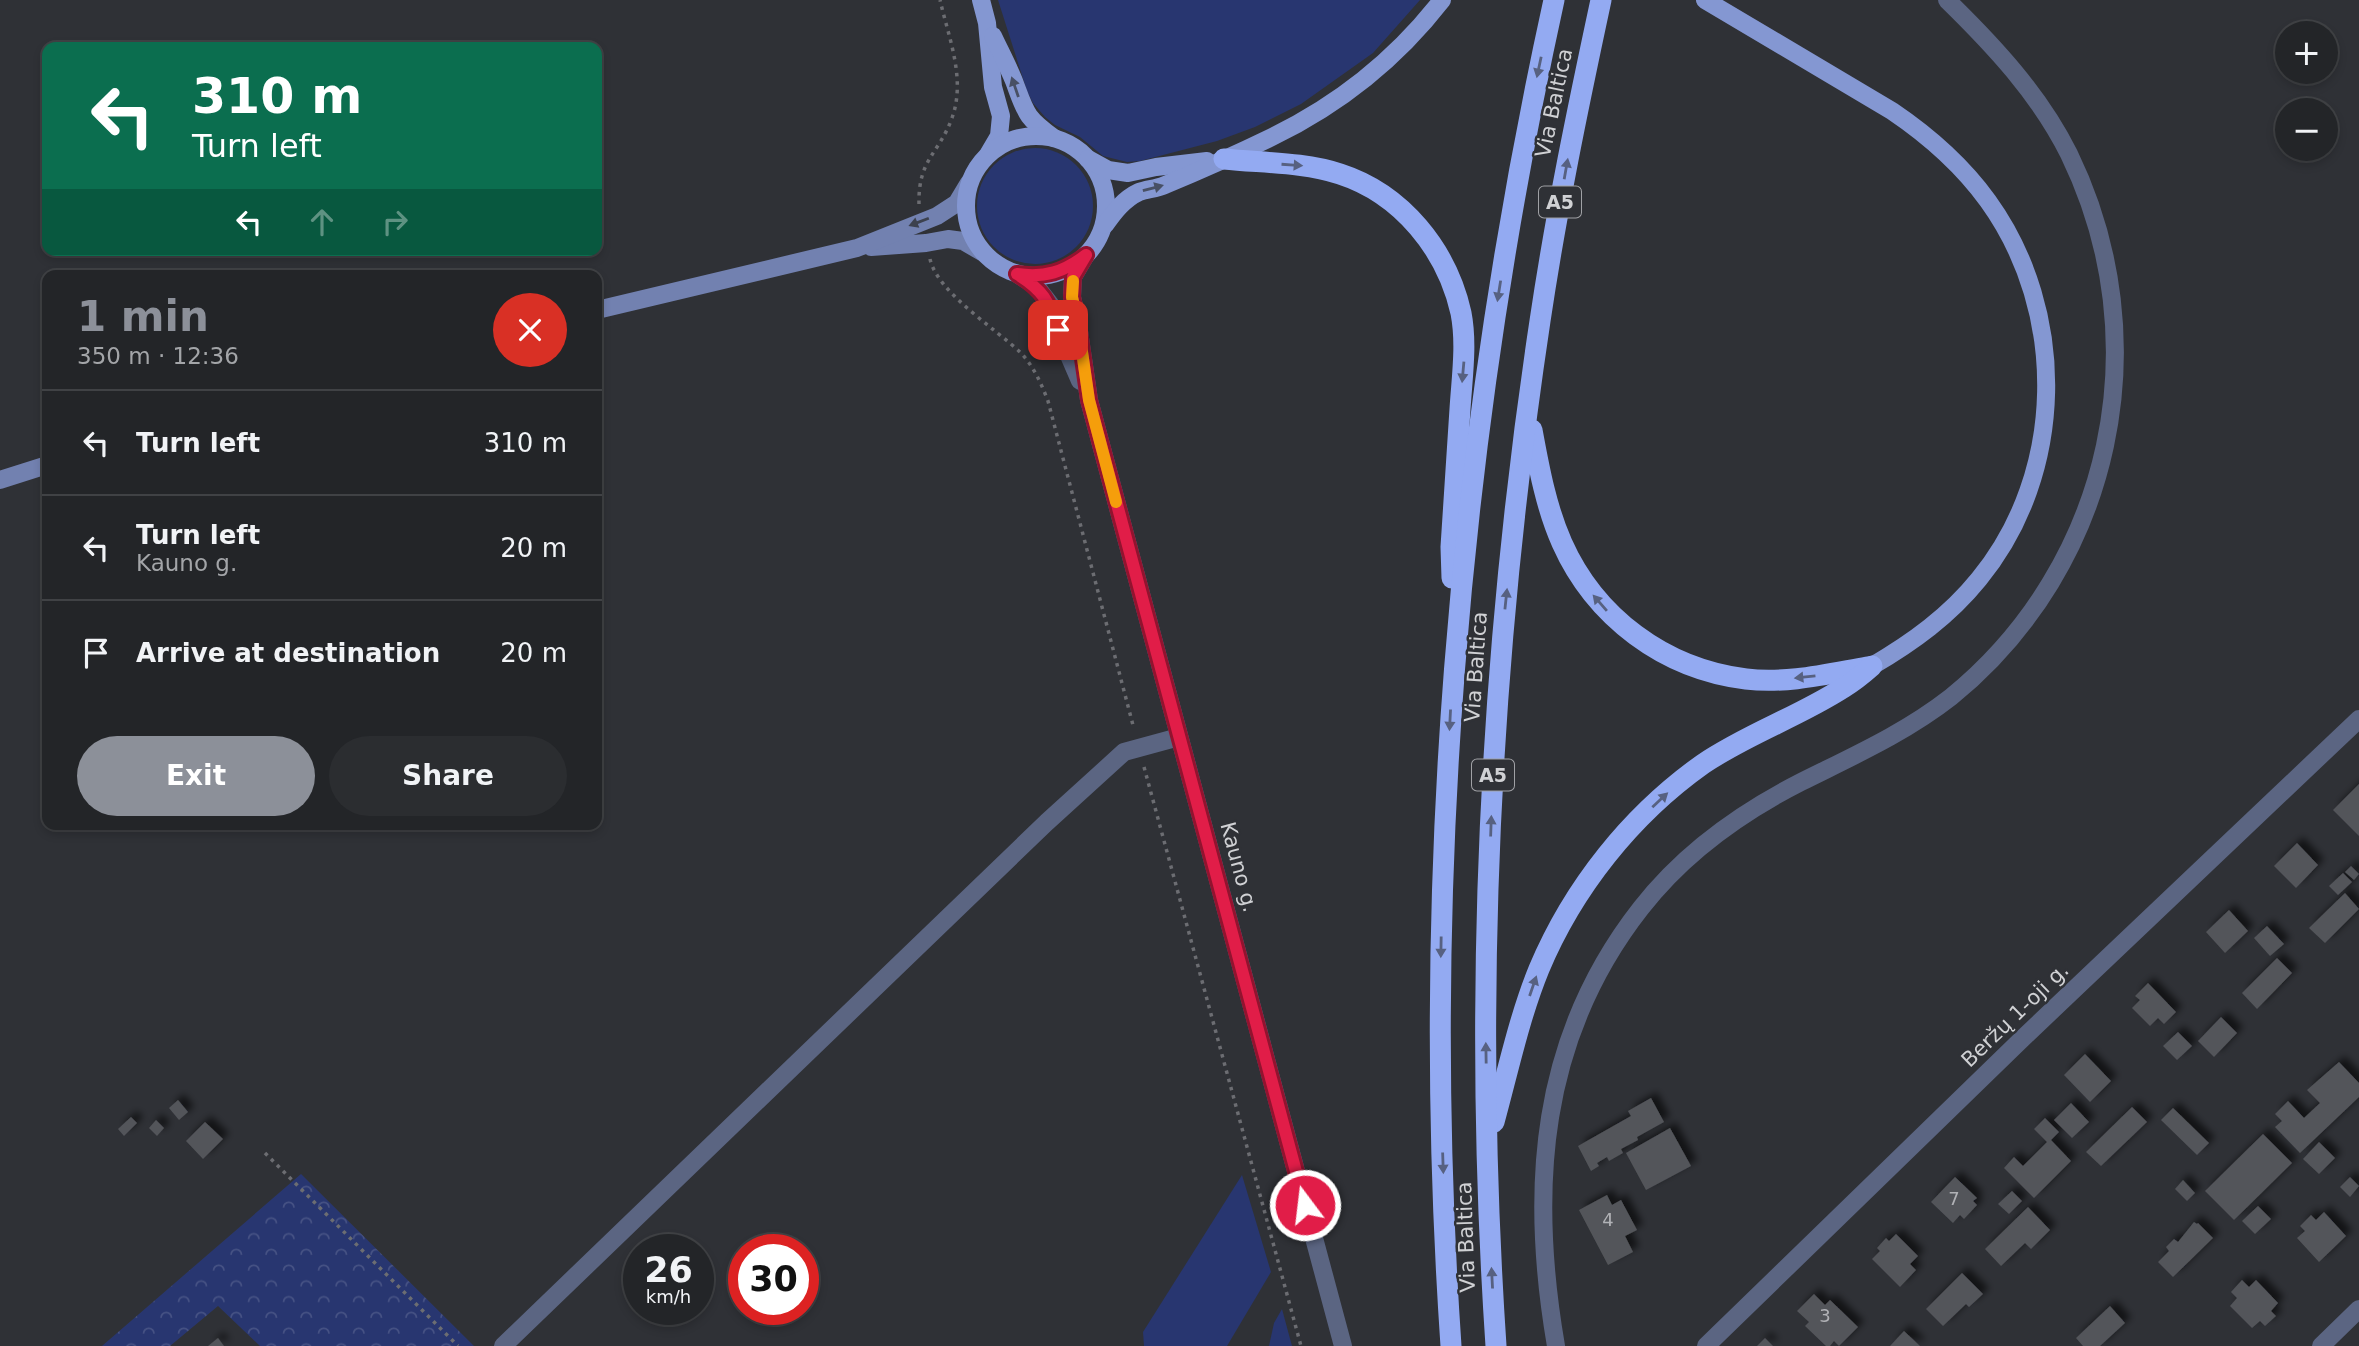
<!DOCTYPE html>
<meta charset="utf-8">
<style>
:root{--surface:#232528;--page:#2b2d30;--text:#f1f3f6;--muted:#a3a5a8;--line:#404245;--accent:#8c9099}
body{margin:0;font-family:"DejaVu Sans",sans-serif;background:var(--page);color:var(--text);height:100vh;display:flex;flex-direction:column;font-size:26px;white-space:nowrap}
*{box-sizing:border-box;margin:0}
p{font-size:23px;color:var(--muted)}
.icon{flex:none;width:38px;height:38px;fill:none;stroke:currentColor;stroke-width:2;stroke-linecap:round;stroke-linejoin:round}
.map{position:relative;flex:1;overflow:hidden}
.details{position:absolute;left:42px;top:270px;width:560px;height:560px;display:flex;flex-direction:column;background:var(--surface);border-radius:14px;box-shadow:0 4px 10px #0003,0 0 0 2px var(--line)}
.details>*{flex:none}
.top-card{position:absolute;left:42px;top:42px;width:560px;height:214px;border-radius:14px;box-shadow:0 4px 10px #0003,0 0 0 2px var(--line);background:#0b6e4f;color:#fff;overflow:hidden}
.controls{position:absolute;left:2275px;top:21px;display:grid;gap:14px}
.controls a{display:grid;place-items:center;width:63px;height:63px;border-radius:50%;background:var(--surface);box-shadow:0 4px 10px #0003,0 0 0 2px var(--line);font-size:35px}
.speed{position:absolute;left:623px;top:1234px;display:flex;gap:14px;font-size:35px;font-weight:700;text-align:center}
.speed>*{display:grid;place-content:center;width:91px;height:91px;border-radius:50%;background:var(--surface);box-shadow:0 4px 10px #0003,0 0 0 2px var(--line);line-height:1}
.speed small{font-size:18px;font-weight:400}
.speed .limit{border:10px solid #d22;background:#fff;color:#111}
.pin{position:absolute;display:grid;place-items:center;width:60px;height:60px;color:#fff;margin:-30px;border-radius:14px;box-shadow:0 4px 10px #0006}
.me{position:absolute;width:77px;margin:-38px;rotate:345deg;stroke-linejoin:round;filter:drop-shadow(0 0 5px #0008)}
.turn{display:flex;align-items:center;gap:24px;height:147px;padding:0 35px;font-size:32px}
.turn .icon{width:91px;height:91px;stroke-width:2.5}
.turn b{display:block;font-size:49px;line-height:60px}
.lanes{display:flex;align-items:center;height:66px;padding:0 35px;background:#0003;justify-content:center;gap:35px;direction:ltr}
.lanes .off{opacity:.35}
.round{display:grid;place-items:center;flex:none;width:74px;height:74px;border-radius:37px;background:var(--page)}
.head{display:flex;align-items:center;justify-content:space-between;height:119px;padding:0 35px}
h1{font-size:42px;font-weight:700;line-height:52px;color:var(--accent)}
.button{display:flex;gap:14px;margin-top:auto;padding:14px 35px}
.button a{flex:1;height:80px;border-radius:42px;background:var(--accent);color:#fff;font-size:28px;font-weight:700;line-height:80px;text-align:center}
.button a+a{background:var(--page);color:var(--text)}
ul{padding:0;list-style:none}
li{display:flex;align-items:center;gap:21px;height:105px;padding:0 35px;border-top:2px solid var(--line)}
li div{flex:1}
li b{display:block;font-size:26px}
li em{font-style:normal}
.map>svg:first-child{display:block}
.green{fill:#283670}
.forest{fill:url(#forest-crowns)}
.building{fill:#53555a;filter:url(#shadow)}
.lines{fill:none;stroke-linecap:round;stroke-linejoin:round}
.path{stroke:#6c6d72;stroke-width:3.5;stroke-dasharray:3.5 5;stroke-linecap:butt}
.street{stroke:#5b6582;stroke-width:18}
.secondary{stroke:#7281b0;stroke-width:18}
.primary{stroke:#8497d2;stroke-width:18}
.highway{stroke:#93aaf2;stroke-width:21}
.oneway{fill:#576181}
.oneway2{fill:#485065}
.oneway3{fill:#3c414e}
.route-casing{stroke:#92132f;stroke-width:18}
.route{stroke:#e11d48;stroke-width:12}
.slow{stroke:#f59e0b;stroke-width:12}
.labels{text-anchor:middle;stroke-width:5;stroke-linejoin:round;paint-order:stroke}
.number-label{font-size:18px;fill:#b1b2b6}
.shield{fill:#2f3136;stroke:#a0a1a5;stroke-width:2}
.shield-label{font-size:19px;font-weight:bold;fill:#d0d1d4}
.street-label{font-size:21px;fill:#d0d1d4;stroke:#2f3136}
</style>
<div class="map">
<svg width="2359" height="1346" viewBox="0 0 2359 1346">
<defs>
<pattern id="forest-crowns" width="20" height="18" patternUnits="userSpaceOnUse" patternTransform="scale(1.75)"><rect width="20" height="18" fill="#283670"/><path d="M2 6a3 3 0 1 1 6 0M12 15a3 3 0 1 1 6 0" fill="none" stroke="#465284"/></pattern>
<filter id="shadow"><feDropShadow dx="6" dy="-6" stdDeviation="3.5" flood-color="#0009"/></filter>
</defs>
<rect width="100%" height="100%" fill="#2f3136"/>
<g class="green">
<polygon points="998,0 1420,0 1373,53 1301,104 1255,127 1217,141 1140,161 1127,162 1103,156 1080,137 1055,125 1045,117 1033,103 1027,91"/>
<circle cx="1035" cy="206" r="58"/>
<polygon points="1242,1175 1271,1272 1227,1346 1144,1346 1143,1332"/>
<polygon points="1282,1309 1292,1346 1269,1346 1274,1323"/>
</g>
<polygon class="forest" points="301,1174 474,1346 260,1346 218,1306 170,1346 102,1346"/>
<g class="building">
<polygon points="2359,784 2359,836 2333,810"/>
<polygon points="2297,843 2318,865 2296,888 2274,866"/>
<polygon points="2351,866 2359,874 2354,880 2345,872"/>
<polygon points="2343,873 2352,882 2338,895 2329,886"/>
<polygon points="2345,893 2359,909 2325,943 2309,928"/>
<polygon points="2229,910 2248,931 2225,953 2206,932"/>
<polygon points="2267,926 2284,944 2270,956 2254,938"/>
<polygon points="2277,958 2292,973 2257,1009 2242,993"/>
<polygon points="2148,983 2176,1012 2164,1024 2158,1018 2150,1026 2132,1008 2140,1000 2135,996"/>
<polygon points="2221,1017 2237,1033 2214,1057 2198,1041"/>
<polygon points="2178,1032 2192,1046 2177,1060 2163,1046"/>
<polygon points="2085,1054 2111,1081 2090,1102 2064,1075"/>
<polygon points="2339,1062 2359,1083 2359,1097 2300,1153 2275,1127 2282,1121 2275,1114 2288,1101 2304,1118 2320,1103 2307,1090"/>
<polygon points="1651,1098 1664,1122 1637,1137 1638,1140 1621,1149 1623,1153 1609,1161 1607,1157 1597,1163 1599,1166 1591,1171 1578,1146 1631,1116 1628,1111"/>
<polygon points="178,1100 188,1112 179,1120 169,1108"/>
<polygon points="2071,1103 2089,1122 2072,1138 2054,1120"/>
<polygon points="2132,1107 2147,1122 2101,1166 2086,1152"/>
<polygon points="2173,1108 2209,1143 2197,1155 2161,1120"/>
<polygon points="131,1117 137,1123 124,1136 118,1129"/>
<polygon points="2045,1118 2059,1132 2051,1140 2071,1161 2034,1198 2004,1168 2014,1157 2023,1166 2047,1142 2034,1129"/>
<polygon points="156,1120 164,1128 157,1136 149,1128"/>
<polygon points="205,1122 223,1139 203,1159 186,1141"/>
<polygon points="1670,1128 1691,1166 1646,1190 1626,1153"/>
<polygon points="2263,1134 2292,1163 2234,1220 2205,1191"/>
<polygon points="2319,1142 2335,1158 2319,1174 2303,1159"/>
<polygon points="1955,1177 1977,1198 1973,1201 1977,1205 1964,1219 1960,1215 1953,1223 1931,1202"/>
<polygon points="2350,1177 2359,1186 2350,1197 2340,1187"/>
<polygon points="2183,1180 2195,1193 2187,1201 2175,1189"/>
<polygon points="2012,1191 2022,1201 2009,1214 1998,1204"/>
<polygon points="1607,1195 1612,1205 1621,1200 1637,1230 1625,1236 1633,1252 1608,1265 1579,1210"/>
<polygon points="2258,1206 2271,1219 2255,1234 2242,1221"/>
<polygon points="2028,1207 2050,1230 2031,1249 2025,1243 2001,1266 1985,1249"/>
<polygon points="2324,1212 2346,1236 2319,1262 2297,1238 2305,1231 2300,1226 2311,1215 2316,1220"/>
<polygon points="2194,1222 2197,1224 2198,1223 2213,1238 2173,1277 2158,1262 2169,1251 2166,1247 2174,1239 2178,1242"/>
<polygon points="1896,1234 1918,1256 1910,1264 1916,1270 1900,1287 1872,1259 1880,1251 1877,1248 1886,1238 1889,1241"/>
<polygon points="1962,1273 1983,1294 1969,1307 1966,1304 1943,1326 1926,1309"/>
<polygon points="2242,1280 2249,1287 2256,1280 2278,1303 2271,1311 2276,1316 2265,1326 2260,1321 2252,1328 2230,1306 2237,1298 2231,1292"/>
<polygon points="1814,1294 1825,1305 1830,1300 1858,1327 1839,1346 1834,1341 1830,1346 1826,1346 1805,1326 1809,1322 1797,1311"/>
<polygon points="2110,1306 2125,1323 2100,1346 2083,1346 2076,1338"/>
<polygon points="1904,1331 1920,1346 1890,1346"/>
<polygon points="218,1338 224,1346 208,1346"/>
<polygon points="1765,1338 1773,1346 1757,1346"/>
</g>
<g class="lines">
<g class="path">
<path d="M919,204C918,159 939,154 952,118C966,79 949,39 940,0"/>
<path d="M930,259C937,292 996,329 1021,353C1034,367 1041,383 1048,401L1134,729"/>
<polyline points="1144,767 1301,1346"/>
<polyline points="265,1153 458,1346"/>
</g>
<g class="street">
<polyline points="1086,255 1073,277 1072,297 1078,324 1089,400 1343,1346"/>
<polyline points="1017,274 1036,286 1050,304 1058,330 1080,381"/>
<polyline points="503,1346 1047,822 1124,752 1179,737"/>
<path d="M1556,1346C1529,1189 1539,1038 1641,908C1683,854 1740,813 1801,782C1853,756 1905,733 1951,697C2113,565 2160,341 2069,154C2039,94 1994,46 1947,0"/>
<polyline points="1706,1346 2022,1039 2359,719"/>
<polyline points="2321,1346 2359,1309"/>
</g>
<g class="secondary">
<polyline points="871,247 926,243 948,239 963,241 982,252"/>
<polyline points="597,310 857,248 937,216 957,203 969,183"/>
<polyline points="0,480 47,465"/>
</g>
<g class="primary">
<polyline points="981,0 987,23 993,87 1001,116 999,136 989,153"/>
<path d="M1705,0L1892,111C1929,136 1962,165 1988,201C2068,312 2066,473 1979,579C1949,616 1913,642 1872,666"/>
<path d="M993,36C1000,51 1008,66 1014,81C1026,113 1025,117 1054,138"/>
<circle cx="1036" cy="206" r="70"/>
<polyline points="1088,159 1108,170 1128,173 1156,167 1207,161"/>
<path d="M1105,225C1114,212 1124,199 1139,192C1147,189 1156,189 1165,185C1201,170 1237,154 1272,137C1338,105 1397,58 1442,0"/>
</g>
<g class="highway">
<path d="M1224,159C1262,163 1304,162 1340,174C1402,194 1447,250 1461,313C1467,344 1462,377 1460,409C1457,455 1454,501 1451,547L1452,578"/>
<path d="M1532,430C1539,468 1546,507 1562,543C1595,617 1664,669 1746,679C1786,684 1827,674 1867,667"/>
<path d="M1494,1122C1508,1071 1519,1018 1539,969C1573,888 1631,815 1703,764C1747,734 1798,717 1843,688C1853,682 1863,674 1872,666"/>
<path d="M1451,1346C1420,895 1457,441 1554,0"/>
<path d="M1496,1346C1473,1004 1489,659 1540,321C1556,213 1578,107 1601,0"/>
</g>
</g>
<defs><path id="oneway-solid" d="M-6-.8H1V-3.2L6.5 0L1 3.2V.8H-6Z" transform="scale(1.75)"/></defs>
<g class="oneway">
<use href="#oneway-solid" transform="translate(1539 67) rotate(102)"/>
<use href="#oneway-solid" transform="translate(1292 165) rotate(4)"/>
<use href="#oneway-solid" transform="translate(1566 169) rotate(-80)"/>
<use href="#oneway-solid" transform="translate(1499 291) rotate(99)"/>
<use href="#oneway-solid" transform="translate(1463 372) rotate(95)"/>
<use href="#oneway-solid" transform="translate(1506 599) rotate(-84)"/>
<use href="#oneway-solid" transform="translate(1600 603) rotate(-131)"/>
<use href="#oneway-solid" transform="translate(1805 677) rotate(174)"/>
<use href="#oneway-solid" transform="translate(1450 720) rotate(93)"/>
<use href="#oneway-solid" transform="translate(1660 800) rotate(-43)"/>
<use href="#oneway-solid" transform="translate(1491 826) rotate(-88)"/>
<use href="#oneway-solid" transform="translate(1441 947) rotate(91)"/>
<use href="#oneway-solid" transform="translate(1533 986) rotate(-71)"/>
<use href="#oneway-solid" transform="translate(1486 1053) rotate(-91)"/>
<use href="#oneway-solid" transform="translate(1443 1163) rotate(88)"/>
<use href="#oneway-solid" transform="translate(1492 1278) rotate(-93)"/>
</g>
<g class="oneway2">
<use href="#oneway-solid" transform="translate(1015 87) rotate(-109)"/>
<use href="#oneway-solid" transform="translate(1153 188) rotate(-15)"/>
</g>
<use class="oneway3" href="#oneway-solid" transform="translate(919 222) rotate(159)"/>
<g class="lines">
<g class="route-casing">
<path id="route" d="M1058,330C1049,301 1043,290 1017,274C1045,278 1064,272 1086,255L1073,277L1072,297L1078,324L1089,400L1305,1205"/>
</g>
<use href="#route" class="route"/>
<polyline class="slow" points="1073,281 1072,297 1078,324 1089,400 1116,502"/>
</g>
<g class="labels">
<g class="number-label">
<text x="1954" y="1205">7</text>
<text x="1608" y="1226">4</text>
<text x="1825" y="1322">3</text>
</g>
<g class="shield">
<rect x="1539" y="186.5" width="42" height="31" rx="5"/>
<rect x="1472" y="759.5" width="42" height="31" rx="5"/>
</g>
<g class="shield-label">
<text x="1560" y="209">A5</text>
<text x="1493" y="782">A5</text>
</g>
<g class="street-label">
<text transform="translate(1554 103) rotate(-78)" y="7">Via Baltica</text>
<text transform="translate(1476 667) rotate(-86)" y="7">Via Baltica</text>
<text transform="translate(1239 867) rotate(75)" y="7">Kauno g.</text>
<text transform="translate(2015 1015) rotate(-44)" y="7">Beržų 1-oji g.</text>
<text transform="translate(1466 1237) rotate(-92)" y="7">Via Baltica</text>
</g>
</g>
</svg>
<div class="controls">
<a>+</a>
<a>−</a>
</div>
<div class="speed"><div>26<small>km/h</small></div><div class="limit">30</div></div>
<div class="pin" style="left:1058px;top:330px;background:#d93025"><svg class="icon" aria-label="arrive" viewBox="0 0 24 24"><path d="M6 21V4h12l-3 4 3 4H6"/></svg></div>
<svg class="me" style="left:1305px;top:1205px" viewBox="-20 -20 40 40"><circle r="17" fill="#e11d48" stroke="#fff" stroke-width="3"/><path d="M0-11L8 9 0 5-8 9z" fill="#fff"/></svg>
<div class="top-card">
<div class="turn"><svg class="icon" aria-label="left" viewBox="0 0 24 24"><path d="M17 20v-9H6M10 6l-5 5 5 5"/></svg><div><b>310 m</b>Turn left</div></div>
<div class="lanes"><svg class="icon" aria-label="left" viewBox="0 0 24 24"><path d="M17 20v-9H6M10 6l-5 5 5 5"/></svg><svg class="icon off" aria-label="ahead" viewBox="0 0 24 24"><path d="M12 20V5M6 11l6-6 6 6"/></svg><svg class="icon off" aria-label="right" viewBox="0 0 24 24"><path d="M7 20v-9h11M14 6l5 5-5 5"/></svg></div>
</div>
<section class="details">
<div class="head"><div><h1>1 min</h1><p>350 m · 12:36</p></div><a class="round" style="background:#d93025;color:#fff"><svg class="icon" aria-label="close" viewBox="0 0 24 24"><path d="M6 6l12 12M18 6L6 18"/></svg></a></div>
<ul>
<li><svg class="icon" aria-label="left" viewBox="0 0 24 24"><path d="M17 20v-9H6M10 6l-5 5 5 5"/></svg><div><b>Turn left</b></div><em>310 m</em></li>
<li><svg class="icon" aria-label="left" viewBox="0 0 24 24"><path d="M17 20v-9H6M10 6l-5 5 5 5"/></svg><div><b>Turn left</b><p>Kauno g.</p></div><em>20 m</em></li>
<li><svg class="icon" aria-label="arrive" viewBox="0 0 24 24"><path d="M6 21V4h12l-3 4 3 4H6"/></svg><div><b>Arrive at destination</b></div><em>20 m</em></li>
</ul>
<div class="button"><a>Exit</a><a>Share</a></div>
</section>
</div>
